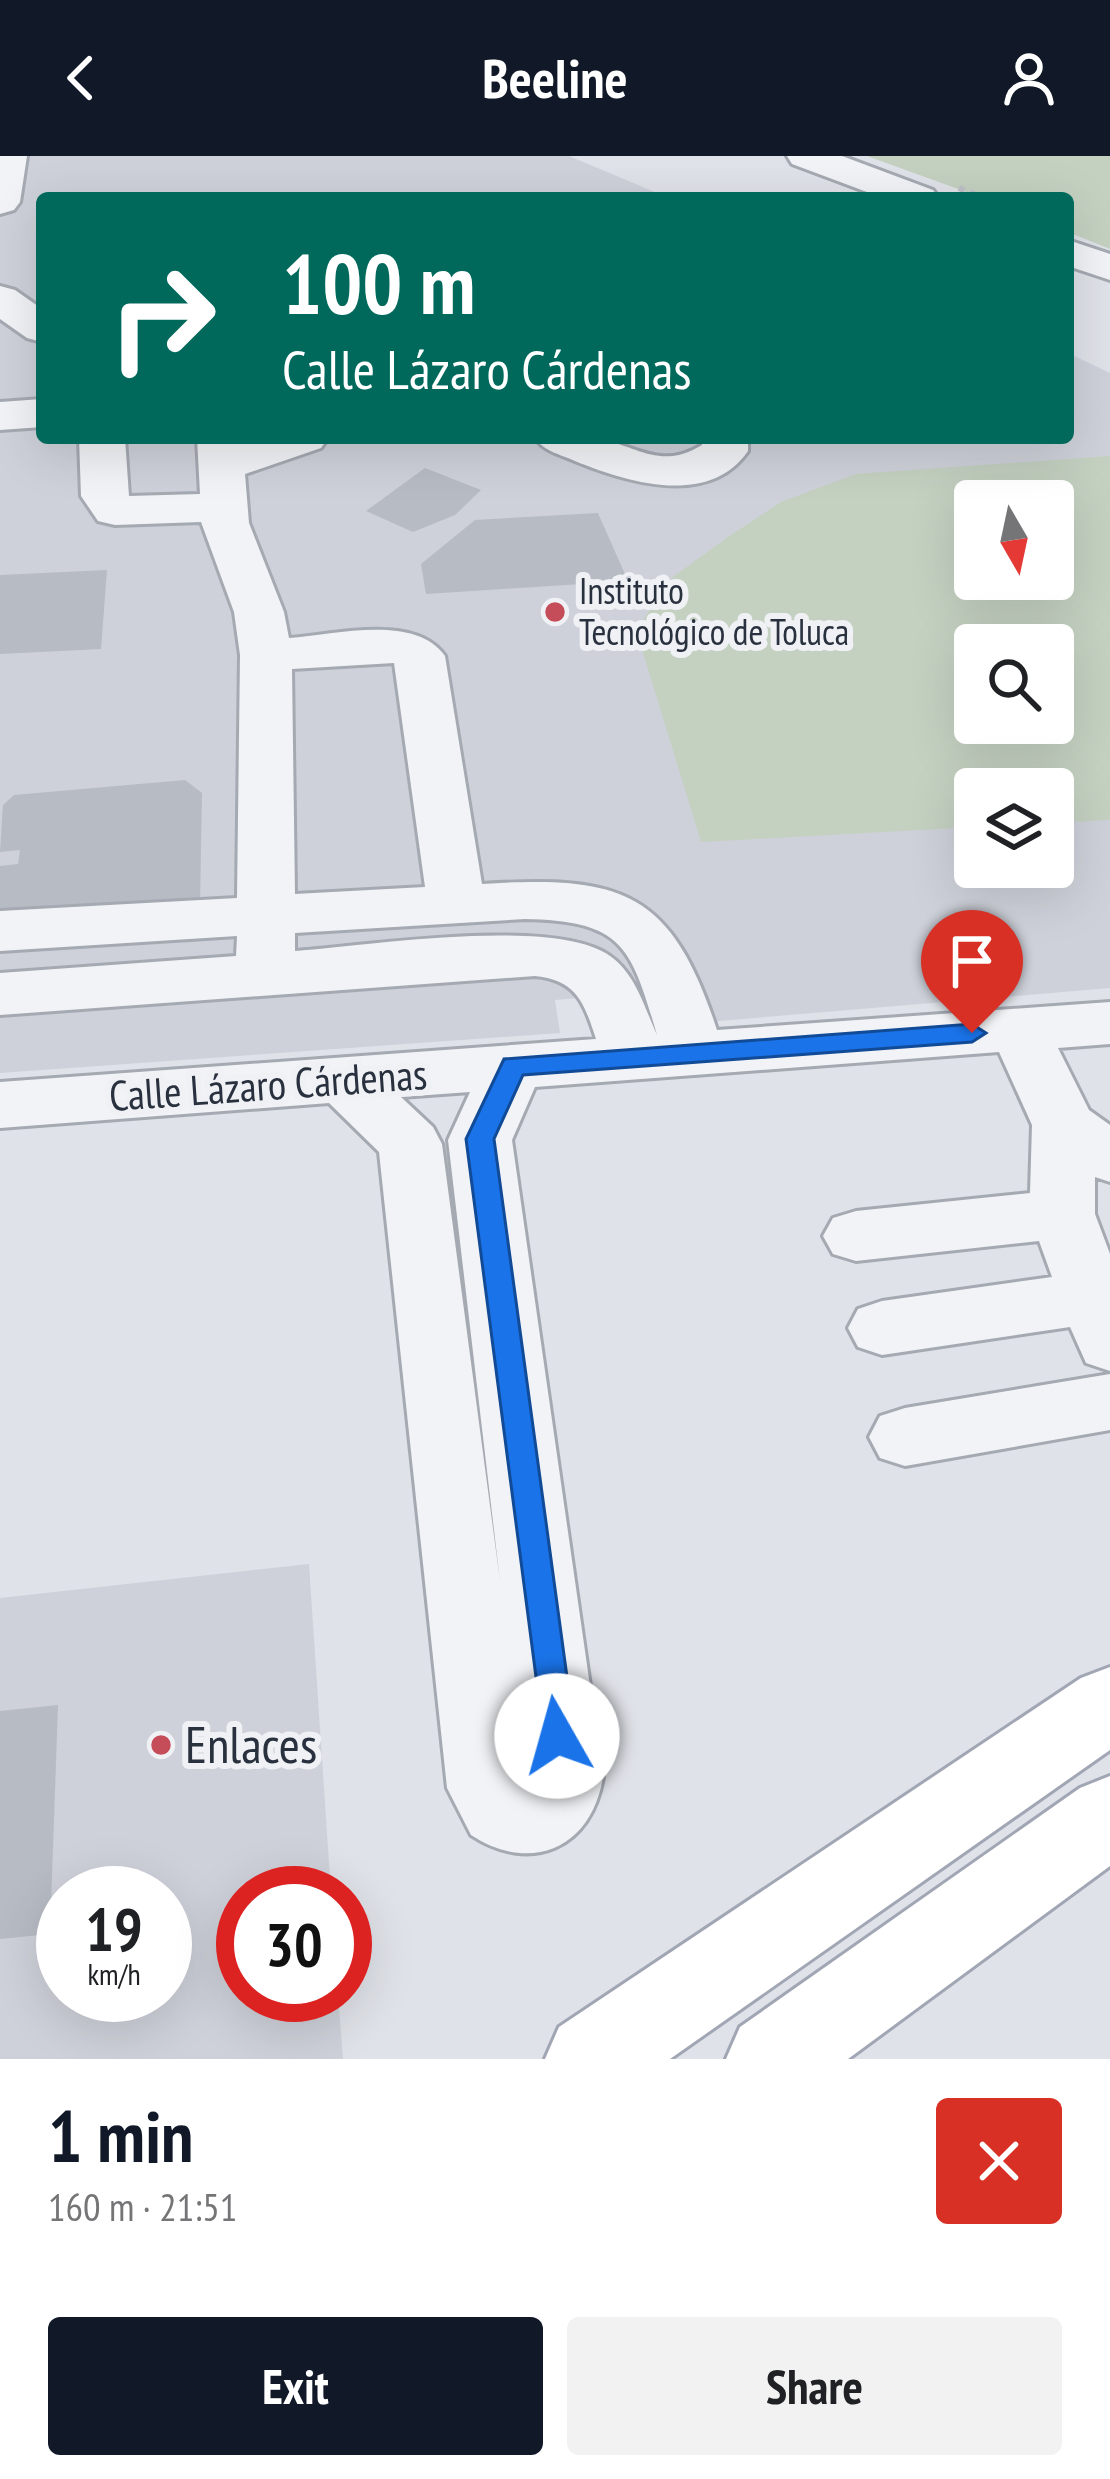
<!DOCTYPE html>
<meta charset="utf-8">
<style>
:root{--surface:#fff;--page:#f2f2f2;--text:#202124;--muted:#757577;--accent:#111827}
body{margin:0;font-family:"PT Sans Narrow",sans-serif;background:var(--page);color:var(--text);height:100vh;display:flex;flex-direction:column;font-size:45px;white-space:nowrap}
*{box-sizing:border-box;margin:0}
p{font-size:39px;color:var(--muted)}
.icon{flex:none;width:66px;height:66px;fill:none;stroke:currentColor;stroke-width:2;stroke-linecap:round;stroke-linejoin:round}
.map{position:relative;height:1903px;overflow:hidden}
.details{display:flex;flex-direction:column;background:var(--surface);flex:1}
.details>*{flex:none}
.hud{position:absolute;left:36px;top:36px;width:1038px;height:252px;border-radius:12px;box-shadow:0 12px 48px #0002;background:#00695c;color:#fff;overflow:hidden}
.needle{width:78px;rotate:171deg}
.fabs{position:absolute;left:954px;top:324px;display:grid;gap:24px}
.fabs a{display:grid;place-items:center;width:120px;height:120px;border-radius:12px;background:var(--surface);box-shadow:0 12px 48px #0002;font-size:60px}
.speed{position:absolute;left:36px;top:1710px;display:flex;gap:24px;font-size:60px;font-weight:700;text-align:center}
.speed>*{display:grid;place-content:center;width:156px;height:156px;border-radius:50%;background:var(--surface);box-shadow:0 12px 48px #0002;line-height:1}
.speed small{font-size:30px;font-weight:400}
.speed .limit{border:18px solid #d22;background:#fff;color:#111}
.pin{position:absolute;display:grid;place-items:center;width:102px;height:102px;color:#fff;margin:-123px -51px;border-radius:50% 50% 50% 0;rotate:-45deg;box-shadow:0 0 12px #0007}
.pin .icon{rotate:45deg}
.me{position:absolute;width:132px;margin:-66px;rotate:353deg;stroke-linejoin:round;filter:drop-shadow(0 0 9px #0008)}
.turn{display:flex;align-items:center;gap:42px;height:252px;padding:0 48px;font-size:54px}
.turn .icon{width:156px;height:156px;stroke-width:2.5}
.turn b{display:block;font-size:84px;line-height:102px}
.round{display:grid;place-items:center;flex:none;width:126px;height:126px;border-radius:12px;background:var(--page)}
.overview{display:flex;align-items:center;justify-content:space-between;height:204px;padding:0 48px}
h1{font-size:72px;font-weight:700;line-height:90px;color:var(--accent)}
.primary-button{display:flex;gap:24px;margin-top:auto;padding:24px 48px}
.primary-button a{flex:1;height:138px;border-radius:12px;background:var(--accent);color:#fff;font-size:48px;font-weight:700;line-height:138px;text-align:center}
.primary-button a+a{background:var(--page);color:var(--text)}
header{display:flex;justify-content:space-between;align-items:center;height:156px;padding:0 48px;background:var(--accent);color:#fff;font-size:54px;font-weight:700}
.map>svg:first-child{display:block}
.built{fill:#ced1d9;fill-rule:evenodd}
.green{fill:#c4d1c1;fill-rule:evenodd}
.building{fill:#b7bbc4}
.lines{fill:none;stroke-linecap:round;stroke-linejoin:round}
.minor-casing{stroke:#a5a9b2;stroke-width:6}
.major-casing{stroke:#a0a6b3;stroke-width:6}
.path{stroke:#bec0c6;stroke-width:6;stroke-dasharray:6 6;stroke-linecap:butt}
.minor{fill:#f2f3f6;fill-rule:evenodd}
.major{fill:#fff;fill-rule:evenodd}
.route{fill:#1a73e8;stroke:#114b97;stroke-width:3}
.poi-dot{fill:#c54c59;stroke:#eff1f5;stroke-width:4.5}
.labels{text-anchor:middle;stroke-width:12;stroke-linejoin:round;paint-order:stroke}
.far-poi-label{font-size:36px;fill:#29303e;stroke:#eff1f5;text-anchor:start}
.street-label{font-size:42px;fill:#29303e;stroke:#eff1f5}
.near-poi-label{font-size:51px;fill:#29303e;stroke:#eff1f5;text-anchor:start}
</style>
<header><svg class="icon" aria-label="back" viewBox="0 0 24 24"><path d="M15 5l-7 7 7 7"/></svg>Beeline<svg class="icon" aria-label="person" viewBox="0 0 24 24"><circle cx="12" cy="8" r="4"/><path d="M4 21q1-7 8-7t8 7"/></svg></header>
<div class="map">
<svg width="1110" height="1903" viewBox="0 0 1110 1903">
<rect width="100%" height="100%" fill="#dfe2e8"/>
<g class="built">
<path d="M0,0H569L669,42H42V282H1068V197L1110,217V832L695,867L674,834L555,844L560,877L0,917ZM975,345H1053V423H975ZM975,489H1053V567H975ZM975,633H1053V711H975Z"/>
<path d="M309,1408L331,1737H243V1839H338L343,1903H0V1442ZM63,1737H165V1839H63Z"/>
</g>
<g class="green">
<polygon points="867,0 1110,0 1110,93 1068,76 1068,42 983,42"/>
<path d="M1110,300V664L1053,667V633H975V671L701,686L636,474L673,421L728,381L781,346L856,318ZM975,345H1053V423H975ZM975,489H1053V567H975Z"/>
</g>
<g class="building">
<polygon points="425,312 481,334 455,359 413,376 366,355"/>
<polygon points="598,357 628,425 426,438 421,408 475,364"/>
<polygon points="107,414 101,493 0,498 0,419"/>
<polygon points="185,624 202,637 200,748 0,759 0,710 18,708 20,694 0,696 3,649 14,639"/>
<polygon points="58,1549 50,1778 0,1783 0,1555"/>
</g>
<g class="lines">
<g class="minor-casing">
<g id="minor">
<polygon points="0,0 27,0 20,46 14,54 0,58"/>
<polygon points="787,0 842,0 933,34 939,42 883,42 792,8"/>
<polygon points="1068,84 1110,98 1110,124 1068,110"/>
<polygon points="0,130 15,134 42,153 42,186 27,182 0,163"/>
<polygon points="42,243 42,271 0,274 0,246"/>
<path d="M79,282H125L129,340L200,338L197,282H243V288L260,282H328L321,292L245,318L249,367L284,456L289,482C334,479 415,457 445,500L482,728C622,719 672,735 717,874L1110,846V888L1058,892L1089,954L1110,969V1026L1095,1021V1058L1110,1098V1215L1086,1207L1070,1171L882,1199L858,1191L848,1172L858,1153L882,1145L1052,1121L1039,1085L856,1105L833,1098L823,1080L833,1062L856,1055L1030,1037L1032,969L999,896L535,931L512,984L603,1621C592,1691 532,1719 471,1679L447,1632L379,996L329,947L0,972V926L596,883C584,846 576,824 535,820L0,859V817L236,800L237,780L0,795V755L237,742L240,499L234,456L201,366L115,369L98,365L81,340ZM394,507L425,731L295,738L292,513ZM525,763C623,765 631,790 657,879C645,853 636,818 610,800C555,760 366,790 295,795V777ZM470,936L448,984L500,1425L442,988L433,971L401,941Z"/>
<path d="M535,282C556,282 582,278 602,283C641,293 663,313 702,289V282H748V295C709,352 626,326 575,305C560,298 545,296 535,282Z"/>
<polygon points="1110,1218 1110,1274 905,1310 880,1302 869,1281 880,1260 905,1252"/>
</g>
</g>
<g class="major-casing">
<g id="major">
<polygon points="1110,1511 1110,1594 670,1903 545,1903 559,1871 1081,1522"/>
<polygon points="1110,1620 1110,1710 848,1903 726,1903 740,1871 1080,1632"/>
</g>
</g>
<polyline class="path" points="959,32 983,42"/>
<use href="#minor" class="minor"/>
<use href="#major" class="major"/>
</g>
<polygon class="route" points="972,868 986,877 972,886 523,919 494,983 575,1580 570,1590 557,1595 545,1590 466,983 504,903"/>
<g class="poi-dot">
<circle cx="555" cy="456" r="12"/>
<circle cx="161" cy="1589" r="12"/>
</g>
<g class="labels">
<g class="far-poi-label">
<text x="579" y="448">Instituto<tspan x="579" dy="41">Tecnológico de Toluca</tspan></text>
</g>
<g class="street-label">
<text transform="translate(268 929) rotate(-4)" y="15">Calle Lázaro Cárdenas</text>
</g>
<g class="near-poi-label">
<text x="185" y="1607">Enlaces</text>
</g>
</g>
</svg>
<div class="fabs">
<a><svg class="needle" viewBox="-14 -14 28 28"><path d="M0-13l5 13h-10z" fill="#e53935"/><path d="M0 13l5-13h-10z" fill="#757577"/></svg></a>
<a><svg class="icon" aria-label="search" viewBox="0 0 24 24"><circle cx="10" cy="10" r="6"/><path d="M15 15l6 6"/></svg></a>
<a><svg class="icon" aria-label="layers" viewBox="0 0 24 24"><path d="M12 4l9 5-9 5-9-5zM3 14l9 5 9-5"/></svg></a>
</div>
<div class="speed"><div>19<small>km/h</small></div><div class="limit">30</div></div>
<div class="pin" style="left:972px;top:877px;background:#d93025"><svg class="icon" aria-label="arrive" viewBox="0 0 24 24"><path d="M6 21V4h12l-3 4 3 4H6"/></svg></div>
<svg class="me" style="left:557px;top:1580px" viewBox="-20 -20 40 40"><circle r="19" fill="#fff"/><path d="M0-13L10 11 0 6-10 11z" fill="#1a73e8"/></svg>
<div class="hud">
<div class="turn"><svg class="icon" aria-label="right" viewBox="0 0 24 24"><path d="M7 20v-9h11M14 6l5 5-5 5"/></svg><div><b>100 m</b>Calle Lázaro Cárdenas</div></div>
</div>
</div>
<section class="details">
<div class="overview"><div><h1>1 min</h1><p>160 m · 21:51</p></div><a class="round" style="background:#d93025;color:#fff"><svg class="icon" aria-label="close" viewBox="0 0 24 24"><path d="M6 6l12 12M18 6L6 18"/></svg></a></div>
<div class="primary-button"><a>Exit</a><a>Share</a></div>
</section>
